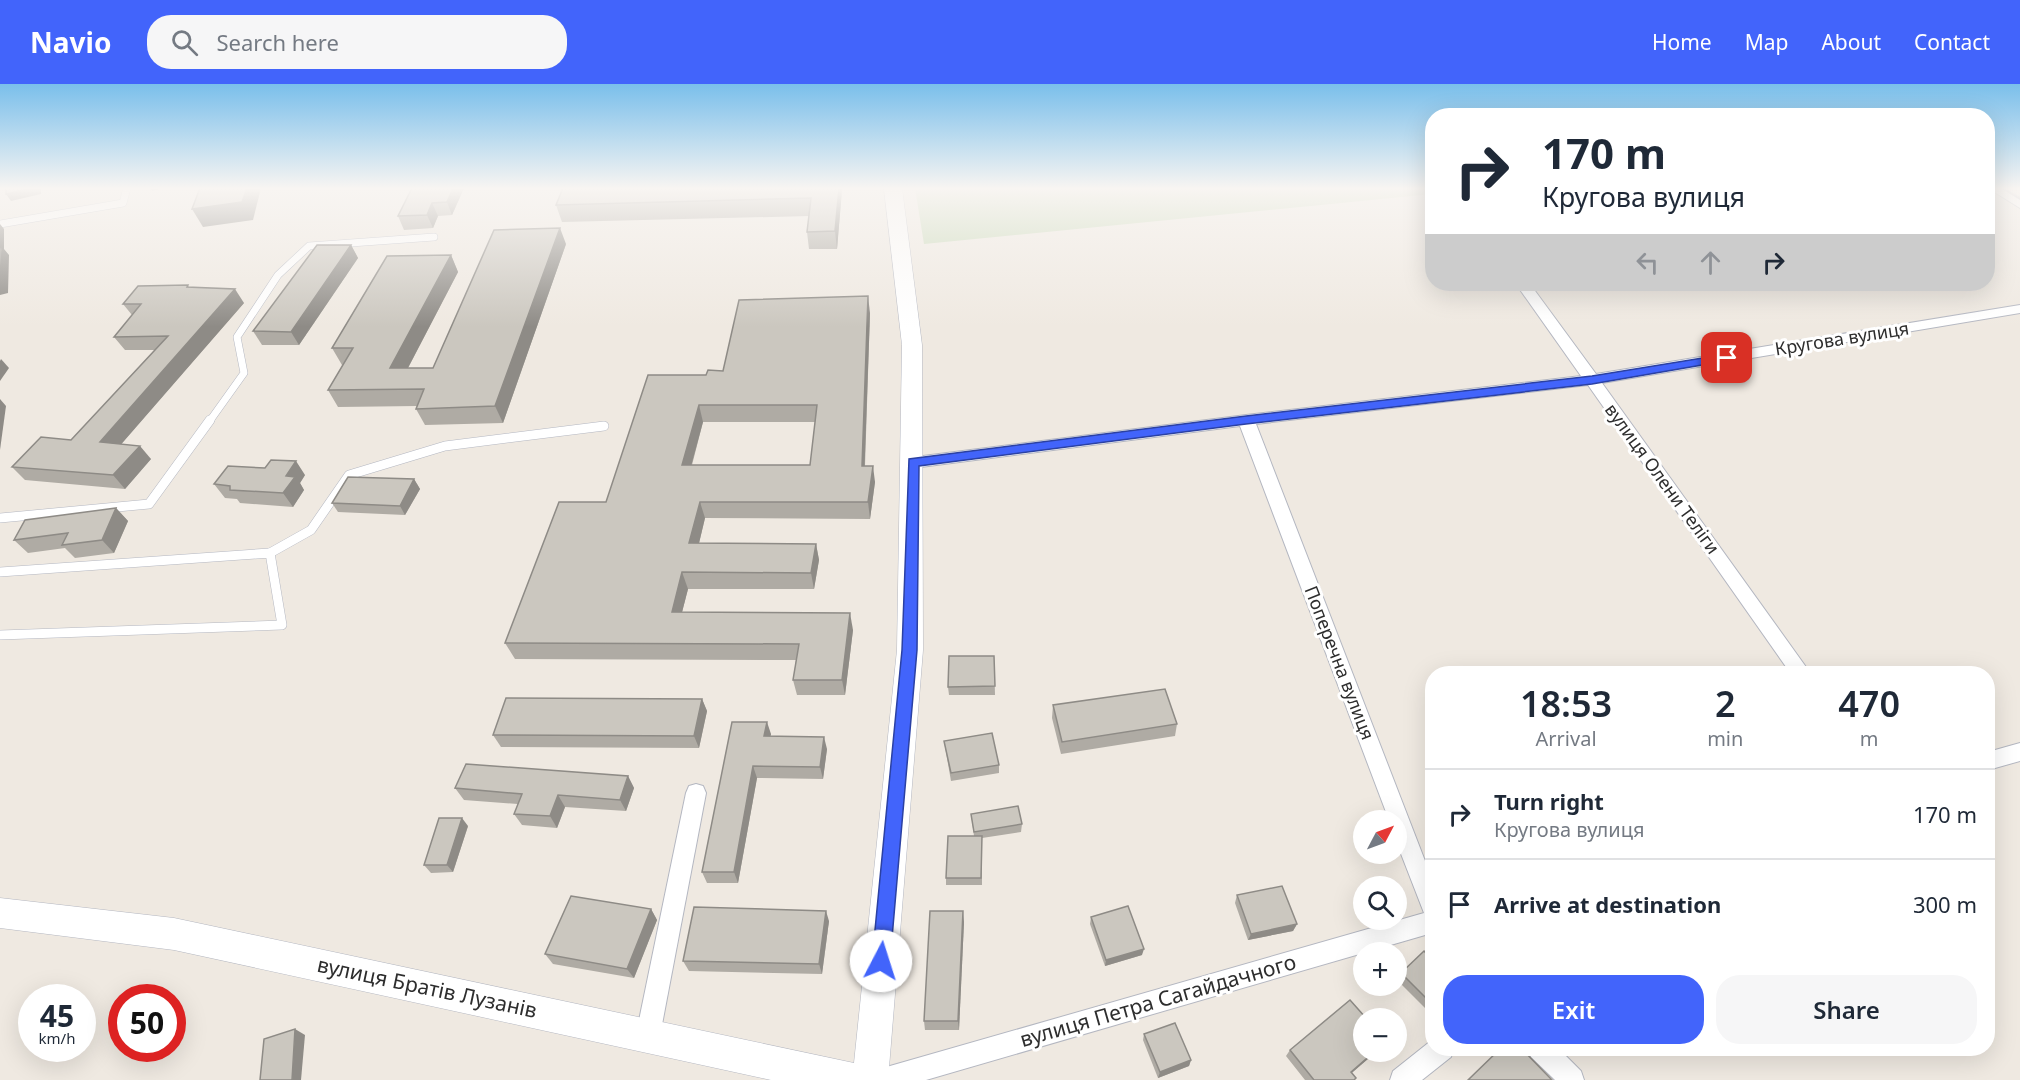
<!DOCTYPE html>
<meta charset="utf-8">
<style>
:root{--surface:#fff;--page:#f6f6f7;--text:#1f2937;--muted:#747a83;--line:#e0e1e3;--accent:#4264fb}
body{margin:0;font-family:"Noto Sans",sans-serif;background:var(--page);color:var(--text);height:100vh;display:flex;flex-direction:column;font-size:22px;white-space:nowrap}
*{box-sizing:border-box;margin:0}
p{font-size:20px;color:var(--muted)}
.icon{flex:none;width:33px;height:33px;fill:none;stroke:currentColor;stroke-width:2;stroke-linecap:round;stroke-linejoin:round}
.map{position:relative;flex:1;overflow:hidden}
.panel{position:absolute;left:1425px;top:582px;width:570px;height:390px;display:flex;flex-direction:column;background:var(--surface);border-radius:24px;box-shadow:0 6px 24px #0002}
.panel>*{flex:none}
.hud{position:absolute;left:1425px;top:24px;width:570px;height:183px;border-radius:24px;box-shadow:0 6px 24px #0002;background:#fff;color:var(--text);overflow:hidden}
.needle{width:39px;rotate:49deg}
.fabs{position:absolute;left:1353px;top:726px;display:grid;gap:12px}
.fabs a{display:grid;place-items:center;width:54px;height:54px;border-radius:50%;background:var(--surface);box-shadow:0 6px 24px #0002;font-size:30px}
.speed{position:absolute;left:18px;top:900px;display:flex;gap:12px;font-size:30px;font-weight:700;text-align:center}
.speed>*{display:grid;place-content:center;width:78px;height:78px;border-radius:50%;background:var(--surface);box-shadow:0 6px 24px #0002;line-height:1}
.speed small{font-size:15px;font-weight:400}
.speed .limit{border:9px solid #d22;background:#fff;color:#111}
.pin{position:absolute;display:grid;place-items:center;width:51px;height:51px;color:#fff;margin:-26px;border-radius:12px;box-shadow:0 3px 9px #0006}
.me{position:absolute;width:66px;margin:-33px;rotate:5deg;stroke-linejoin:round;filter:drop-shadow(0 0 4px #0008)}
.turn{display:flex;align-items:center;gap:21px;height:126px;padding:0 18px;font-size:27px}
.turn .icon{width:78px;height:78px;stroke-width:2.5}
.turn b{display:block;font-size:42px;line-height:51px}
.lanes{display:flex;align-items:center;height:57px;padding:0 18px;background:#0003;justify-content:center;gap:30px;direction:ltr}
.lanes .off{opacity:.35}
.eta{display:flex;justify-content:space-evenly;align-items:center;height:102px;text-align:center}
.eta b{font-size:36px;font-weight:600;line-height:42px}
.primary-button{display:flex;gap:12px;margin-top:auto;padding:12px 18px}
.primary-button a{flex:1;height:69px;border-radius:24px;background:var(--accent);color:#fff;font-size:24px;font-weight:600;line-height:69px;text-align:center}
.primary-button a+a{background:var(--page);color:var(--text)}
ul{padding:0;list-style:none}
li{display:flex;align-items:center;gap:18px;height:90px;padding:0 18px;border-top:2px solid var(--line)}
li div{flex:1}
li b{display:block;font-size:22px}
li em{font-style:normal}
header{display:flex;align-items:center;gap:36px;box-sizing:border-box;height:84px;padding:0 30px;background:var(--accent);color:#fff}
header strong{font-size:28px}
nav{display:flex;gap:33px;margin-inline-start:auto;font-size:21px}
.search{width:420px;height:54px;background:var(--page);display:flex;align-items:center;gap:15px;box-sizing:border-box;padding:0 21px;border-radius:24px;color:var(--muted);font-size:22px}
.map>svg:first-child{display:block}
.cemetery{fill:#c8d9b8}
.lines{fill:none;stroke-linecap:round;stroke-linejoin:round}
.service-far1-casing{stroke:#b4b7c1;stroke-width:8}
.service-casing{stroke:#b4b7c1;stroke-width:10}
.minor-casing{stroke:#b4b7c1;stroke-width:2}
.secondary-casing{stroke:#b4b7c1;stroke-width:1}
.service-far1{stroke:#fff;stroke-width:7}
.service{stroke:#fff;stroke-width:9}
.minor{fill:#fff;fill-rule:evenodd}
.secondary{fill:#fff;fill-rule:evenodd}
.tram{stroke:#a3a6b8;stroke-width:1.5}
.wall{fill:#afaba4;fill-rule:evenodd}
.shaded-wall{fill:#8e8b86}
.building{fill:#cbc7bf;stroke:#8e8b86;stroke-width:1.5;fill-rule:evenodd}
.route{fill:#4264fb;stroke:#2b41a3;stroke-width:1.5}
.labels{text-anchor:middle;stroke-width:6;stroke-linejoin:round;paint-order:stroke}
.street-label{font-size:18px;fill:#2e2e2e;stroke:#fff}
.near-street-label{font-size:21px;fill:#2e2e2e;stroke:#fff}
</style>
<header>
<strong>Navio</strong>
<div class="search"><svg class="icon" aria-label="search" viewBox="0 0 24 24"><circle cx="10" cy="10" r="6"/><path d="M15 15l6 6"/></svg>Search here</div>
<nav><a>Home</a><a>Map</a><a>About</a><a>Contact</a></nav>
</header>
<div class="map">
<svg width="2020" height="996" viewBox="0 0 2020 996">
<rect width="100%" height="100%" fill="#efe9e1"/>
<polygon class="cemetery" points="915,104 1432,104 1432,110 924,160"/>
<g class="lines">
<g class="service-far1-casing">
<g id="service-far1">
<polyline points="0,140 123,119 127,104"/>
<polyline points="209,338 244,289 237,253 278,191 309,162 434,153"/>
</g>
</g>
<g class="service-casing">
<g id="service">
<polyline points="0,434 149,420 210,336"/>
<polyline points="270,469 311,446 349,391 445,362 604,342"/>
<polyline points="0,488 270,469 282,541 0,551"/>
</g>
</g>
<g class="minor-casing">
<g id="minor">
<polygon points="1988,104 2002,104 2020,114 2020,124"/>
<polygon points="1516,200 1530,200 1596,290 2020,221 2020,229 1602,299 1811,590 1791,590 1588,301 1256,340 1432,795 1432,849 926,996 871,996 874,987 883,984 1424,829 1396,757 1396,736 1389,736 1240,342 913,384 907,382 905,378 907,374 1246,331 1581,292"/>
<polygon points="2020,659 2020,677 1988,686 1988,668"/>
<polygon points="696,700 703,702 706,709 660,951 657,960 648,963 639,960 636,951 686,709 689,702"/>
<polygon points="1432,956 1432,964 1454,964 1451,973 1422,996 1390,996 1393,987"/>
<polygon points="1528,964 1558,964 1581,987 1584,996 1555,996 1531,973"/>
</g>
</g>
<g class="secondary-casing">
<polygon id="secondary" points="884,104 902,104 922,261 923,566 888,996 771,996 174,866 0,844 0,814 174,834 854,979 897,566 902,261"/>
</g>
<use href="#service-far1" class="service-far1"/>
<use href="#service" class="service"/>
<use href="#minor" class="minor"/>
<use href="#secondary" class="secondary"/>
<polyline class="tram" points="2002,104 2020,115"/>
</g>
<g class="wall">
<polygon points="412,104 464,104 452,131 438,132 433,144 404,146 398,132"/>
<polygon points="563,104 842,104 837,165 809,165 807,148 809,132 562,138 556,121"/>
<polygon points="566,160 503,339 425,341 416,325 417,322 338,323 328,306 343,281 342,281 332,264 451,171 458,188 408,284 433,284"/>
<polygon points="351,161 358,174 299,261 262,261 253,247"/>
<polygon points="188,201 189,204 244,219 121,360 151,375 125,405 25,396 12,383 71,356 155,266 125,266 114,253 132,231 123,220"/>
<path d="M870,229L865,382L875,398L870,435L705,434L699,459L816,460L819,476L814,505H688L682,528L853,546L845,611H797L793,596L796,576L515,575L505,559L606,418L706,291L723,287ZM703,338H815L810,381H692Z"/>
<polygon points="305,391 300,399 304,406 293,423 240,419 237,415 225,414 214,400"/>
<polygon points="414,395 420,405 405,431 338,428 332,419"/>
<polygon points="116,424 128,437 114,469 75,474 65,464 28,469 14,456"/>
<polygon points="994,572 995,611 949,611 948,603"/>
<polygon points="702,615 707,627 699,664 501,663 493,651"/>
<polygon points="1053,621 1177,640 1175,652 1061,670 1052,634"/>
<polygon points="732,638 771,650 770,652 827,665 823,695 757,694 738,799 707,799 702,788"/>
<polygon points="944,657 999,681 999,689 951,697"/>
<polygon points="628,692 634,704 626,727 565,723 557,744 522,741 514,730 518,720 464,716 455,704"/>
<polygon points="971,730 1022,740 1021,748 982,754 982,801 946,801 946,794 974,752"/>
<polygon points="468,742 453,788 431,789 424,781"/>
<polygon points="1237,811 1297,840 1293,847 1248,856 1235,819"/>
<polygon points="651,825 657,836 634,894 553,880 545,870"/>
<polygon points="1091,833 1142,871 1105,882 1090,840"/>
<polygon points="829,837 822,890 689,887 683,877"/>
<polygon points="964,838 959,946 925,946 924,937"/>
<polygon points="1432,876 1432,922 1428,927 1396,895 1401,889"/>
<polygon points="1144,950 1191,976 1189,982 1158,994 1143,956"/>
<polygon points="1290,966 1376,968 1351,989 1355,996 1305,996 1286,972"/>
</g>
<g class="shaded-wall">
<polygon points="32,104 41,104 41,110 11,117 6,110"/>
<polygon points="150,104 165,104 152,107"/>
<polygon points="247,104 261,104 253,136 203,143 192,125"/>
<polygon points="453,104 464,104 452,131 447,118"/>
<polygon points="839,104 842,104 842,107 837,165 835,147"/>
<polygon points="432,119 438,132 433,144 427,131"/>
<polygon points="0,140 4,145 4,165 9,171 8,209 0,211"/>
<polygon points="560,144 566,160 503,339 495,322"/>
<polygon points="351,161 358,174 299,261 291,248"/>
<polygon points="451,171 458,188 399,301 390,284"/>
<polygon points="235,205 244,219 111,372 100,358"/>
<polygon points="868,212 870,229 864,398 862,382"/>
<polygon points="1,275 9,284 0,297 0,277"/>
<polygon points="0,315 6,322 0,366"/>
<polygon points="699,321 703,338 687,397 682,381"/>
<polygon points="140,362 151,375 125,405 113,391"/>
<polygon points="296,377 305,391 300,399 304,406 293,423 283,409 286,392"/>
<polygon points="873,382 875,398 870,435 868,418"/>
<polygon points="414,395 420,405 405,431 400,422"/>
<polygon points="700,418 705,434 695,476 689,459"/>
<polygon points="116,424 128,437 114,469 102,456"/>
<polygon points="816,460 819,476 814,505 811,489"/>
<polygon points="682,488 688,505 678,544 672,528"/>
<polygon points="850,529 853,546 845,611 842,596"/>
<polygon points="702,615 707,627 699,664 694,652"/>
<polygon points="767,638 771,650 768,665 764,652"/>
<polygon points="824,653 827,665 823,695 820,683"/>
<polygon points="753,682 757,694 738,799 734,788"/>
<polygon points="628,692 634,704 626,727 620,716"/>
<polygon points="558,711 565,723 557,744 550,732"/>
<polygon points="462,734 468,742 453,788 447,781"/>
<polygon points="651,825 657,836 634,894 627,885"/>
<polygon points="826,827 829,837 822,890 819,880"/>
<polygon points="963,827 964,838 959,946 958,937"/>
<polygon points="1297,840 1293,847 1248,856 1251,850"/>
<polygon points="1144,865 1142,871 1105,882 1106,876"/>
<polygon points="295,945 305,951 301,996 292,996"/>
<polygon points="1374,968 1376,968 1346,994 1351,988"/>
<polygon points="1191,976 1189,982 1158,994 1160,988"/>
</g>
<g class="building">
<polygon points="6,104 32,104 6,110"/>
<polygon points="200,104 247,104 242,118 192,125"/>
<polygon points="412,104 453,104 447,118 432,119 427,131 398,132"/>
<polygon points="563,104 839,104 835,147 807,148 811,114 556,121"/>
<polygon points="560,144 495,322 416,325 424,305 328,306 353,264 332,264 387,172 451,171 390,284 433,284 494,146"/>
<polygon points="317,161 351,161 291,248 253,247"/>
<polygon points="2,163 1,201 0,201 0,164"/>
<polygon points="188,201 187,203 235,205 100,358 140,362 113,391 12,383 41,353 71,356 168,252 114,253 141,220 123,220 138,202"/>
<path d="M868,212L862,382H873L868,418H700L689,459L816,460L811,489L682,488L672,528L850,529L842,596H793L799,560L505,559L559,418H606L648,291H706L708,286L723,287L739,216ZM699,321H817L810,381H682Z"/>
<polygon points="271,376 296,377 286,392 295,393 283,409 230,406 230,402 214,400 228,382 265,384"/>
<polygon points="348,393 414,395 400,422 332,419"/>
<polygon points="116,424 102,456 62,461 68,449 14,456 25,436"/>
<polygon points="949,572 994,572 995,602 948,603"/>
<polygon points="1165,605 1177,640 1062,658 1053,621"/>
<polygon points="506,614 702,615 694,652 493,651"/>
<polygon points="732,638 767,638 764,652 824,653 820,683 753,682 734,788 702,788"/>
<polygon points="992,649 999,681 951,689 944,657"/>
<polygon points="466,680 628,692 620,716 558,711 550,732 514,730 522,710 455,704"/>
<polygon points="1018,722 1022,740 974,748 971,730"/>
<polygon points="439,734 462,734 447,781 424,781"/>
<polygon points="948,752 982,752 981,794 946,794"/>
<polygon points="1282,802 1297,840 1251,850 1237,811"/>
<polygon points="571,812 651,825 627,885 545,870"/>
<polygon points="1128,822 1144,865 1106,876 1091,833"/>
<polygon points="694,823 826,827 819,880 683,877"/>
<polygon points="930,827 963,827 958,937 924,937"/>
<polygon points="1424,867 1432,876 1432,920 1401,889"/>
<polygon points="1350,916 1366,934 1364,934 1364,968 1374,968 1351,988 1356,994 1354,996 1314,996 1290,966"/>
<polygon points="1175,939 1191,976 1160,988 1144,950"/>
<polygon points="295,945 292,996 260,996 264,955"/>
<polygon points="1501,964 1521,964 1552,996 1468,996"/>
</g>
<linearGradient id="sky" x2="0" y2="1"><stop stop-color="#7abfeb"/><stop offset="0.43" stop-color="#f8f5f2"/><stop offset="1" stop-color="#f8f5f2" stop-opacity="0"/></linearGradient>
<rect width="2020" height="243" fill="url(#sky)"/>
<polygon class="route" points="1727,270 1731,271 1731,276 1592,300 1246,340 919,382 917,566 890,877 887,883 881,885 875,883 872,877 902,566 909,375 1246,332 1592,292"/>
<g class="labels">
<g class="street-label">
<text transform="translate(1842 255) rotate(-9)" y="6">Кругова вулиця</text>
<text transform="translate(1662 395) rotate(54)" y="6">вулиця Олени Теліги</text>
<text transform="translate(1339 579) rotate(69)" y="6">Поперечна вулиця</text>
</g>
<g class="near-street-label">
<text transform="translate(427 904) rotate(12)" y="7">вулиця Братів Лузанів</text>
<text transform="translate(1158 917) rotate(-16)" y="7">вулиця Петра Сагайдачного</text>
</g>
</g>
</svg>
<div class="fabs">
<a><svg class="needle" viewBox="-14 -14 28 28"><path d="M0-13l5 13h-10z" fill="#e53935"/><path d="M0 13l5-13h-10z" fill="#747a83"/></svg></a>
<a><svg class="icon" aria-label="search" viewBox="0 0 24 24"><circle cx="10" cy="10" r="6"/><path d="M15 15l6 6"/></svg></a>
<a>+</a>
<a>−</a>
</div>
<div class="speed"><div>45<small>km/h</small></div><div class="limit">50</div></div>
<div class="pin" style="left:1727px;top:274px;background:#d93025"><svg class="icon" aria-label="arrive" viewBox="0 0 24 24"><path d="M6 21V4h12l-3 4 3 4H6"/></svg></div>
<svg class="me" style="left:881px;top:877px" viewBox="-20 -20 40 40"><circle r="19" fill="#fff"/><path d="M0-13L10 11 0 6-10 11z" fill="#4264fb"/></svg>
<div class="hud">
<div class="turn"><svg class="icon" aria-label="right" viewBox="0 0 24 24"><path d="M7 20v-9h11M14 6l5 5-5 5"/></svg><div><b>170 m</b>Кругова вулиця</div></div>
<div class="lanes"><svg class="icon off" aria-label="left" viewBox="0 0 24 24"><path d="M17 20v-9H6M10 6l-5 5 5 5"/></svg><svg class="icon off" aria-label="ahead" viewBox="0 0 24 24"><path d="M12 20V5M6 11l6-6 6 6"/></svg><svg class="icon" aria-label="right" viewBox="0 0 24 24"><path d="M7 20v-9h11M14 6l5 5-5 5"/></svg></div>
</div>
<section class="panel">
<div class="eta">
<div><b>18:53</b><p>Arrival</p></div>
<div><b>2</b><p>min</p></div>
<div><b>470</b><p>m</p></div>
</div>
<ul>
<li><svg class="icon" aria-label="right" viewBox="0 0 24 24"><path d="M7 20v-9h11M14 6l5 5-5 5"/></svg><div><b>Turn right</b><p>Кругова вулиця</p></div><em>170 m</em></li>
<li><svg class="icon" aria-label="arrive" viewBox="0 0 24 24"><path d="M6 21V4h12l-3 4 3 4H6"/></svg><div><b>Arrive at destination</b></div><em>300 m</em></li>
</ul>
<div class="primary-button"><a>Exit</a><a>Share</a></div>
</section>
</div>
